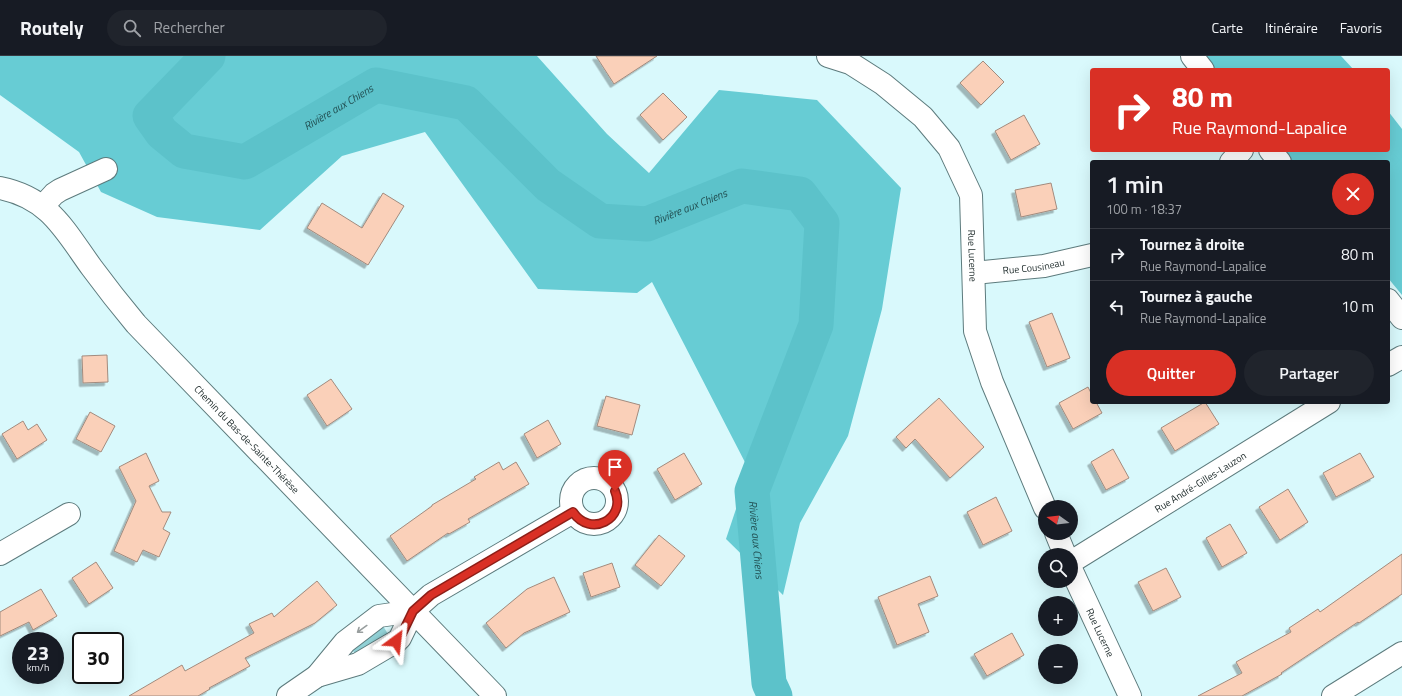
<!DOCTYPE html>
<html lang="fr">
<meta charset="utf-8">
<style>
:root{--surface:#171b24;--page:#20242c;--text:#f1f3f6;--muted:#9ea1a6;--line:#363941;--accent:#d93025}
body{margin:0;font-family:"Titillium Web",sans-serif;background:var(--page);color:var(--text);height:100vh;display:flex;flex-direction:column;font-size:15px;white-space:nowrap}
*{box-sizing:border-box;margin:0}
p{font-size:13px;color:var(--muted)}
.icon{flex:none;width:22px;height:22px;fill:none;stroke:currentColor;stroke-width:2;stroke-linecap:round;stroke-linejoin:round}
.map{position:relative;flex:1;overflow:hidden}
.side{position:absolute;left:1090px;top:104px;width:300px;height:244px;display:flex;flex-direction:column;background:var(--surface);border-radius:4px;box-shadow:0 4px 16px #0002}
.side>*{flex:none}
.top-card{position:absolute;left:1090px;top:12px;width:300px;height:84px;border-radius:4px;box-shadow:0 4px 16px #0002;background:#d93025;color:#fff;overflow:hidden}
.needle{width:26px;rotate:285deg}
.tools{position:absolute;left:1038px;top:444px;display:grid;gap:8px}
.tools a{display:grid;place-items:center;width:40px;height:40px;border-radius:50%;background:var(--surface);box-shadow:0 4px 16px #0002;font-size:20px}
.speed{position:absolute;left:12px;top:576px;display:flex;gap:8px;font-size:20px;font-weight:700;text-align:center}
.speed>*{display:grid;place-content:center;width:52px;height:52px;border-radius:50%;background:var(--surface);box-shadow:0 4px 16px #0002;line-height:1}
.speed small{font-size:10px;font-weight:400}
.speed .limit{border:2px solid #111;border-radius:6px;background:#fff;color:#111}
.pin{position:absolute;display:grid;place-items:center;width:34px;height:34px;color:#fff;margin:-41px -17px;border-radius:50% 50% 50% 0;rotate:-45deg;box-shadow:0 0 4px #0007}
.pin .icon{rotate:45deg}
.me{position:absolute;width:44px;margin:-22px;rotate:30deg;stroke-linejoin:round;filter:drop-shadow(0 0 3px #0008)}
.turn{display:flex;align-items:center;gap:14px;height:84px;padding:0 16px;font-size:18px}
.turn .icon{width:52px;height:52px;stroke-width:2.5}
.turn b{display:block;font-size:28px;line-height:34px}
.round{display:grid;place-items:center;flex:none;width:42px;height:42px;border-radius:21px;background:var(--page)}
.head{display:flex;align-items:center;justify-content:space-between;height:68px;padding:0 16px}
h1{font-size:24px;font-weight:600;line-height:30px}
.button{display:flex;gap:8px;margin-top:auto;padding:8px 16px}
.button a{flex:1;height:46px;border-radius:24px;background:var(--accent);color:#fff;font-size:16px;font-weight:600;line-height:46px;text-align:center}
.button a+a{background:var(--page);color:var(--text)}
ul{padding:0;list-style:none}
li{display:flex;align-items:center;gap:12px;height:52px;padding:0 16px;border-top:1px solid var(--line)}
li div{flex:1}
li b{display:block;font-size:15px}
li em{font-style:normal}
header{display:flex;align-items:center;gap:24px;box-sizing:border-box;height:56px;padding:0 20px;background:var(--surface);border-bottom:1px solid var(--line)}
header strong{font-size:19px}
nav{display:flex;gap:22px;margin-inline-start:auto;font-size:14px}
.search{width:280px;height:36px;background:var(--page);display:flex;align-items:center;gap:10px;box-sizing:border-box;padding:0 14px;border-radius:22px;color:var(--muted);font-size:15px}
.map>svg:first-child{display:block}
.green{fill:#91d1d6}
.forest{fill:#67ccd4}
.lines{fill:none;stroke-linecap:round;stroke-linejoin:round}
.river{stroke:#5cc2ca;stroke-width:35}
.building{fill:#fad0b9;stroke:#a28b7e;filter:url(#shadow)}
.minor-casing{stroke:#5d7b7d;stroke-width:24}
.minor{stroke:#fff;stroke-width:22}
.oneway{stroke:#989e9e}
.route-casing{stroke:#8d1f18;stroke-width:10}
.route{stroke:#d93025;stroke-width:7}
.labels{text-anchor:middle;stroke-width:3;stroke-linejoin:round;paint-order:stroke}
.street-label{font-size:10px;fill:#1b2828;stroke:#fff}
.water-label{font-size:11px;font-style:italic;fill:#225053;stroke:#fff}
</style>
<header>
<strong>Routely</strong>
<div class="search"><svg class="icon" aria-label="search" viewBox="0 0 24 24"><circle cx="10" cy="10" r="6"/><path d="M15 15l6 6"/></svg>Rechercher</div>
<nav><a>Carte</a><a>Itinéraire</a><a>Favoris</a></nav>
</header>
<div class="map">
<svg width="1402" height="640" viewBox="0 0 1402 640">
<defs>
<filter id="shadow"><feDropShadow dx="-3.5" dy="3.5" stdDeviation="0" flood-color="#0004"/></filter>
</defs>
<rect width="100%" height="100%" fill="#d9f9fc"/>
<polygon class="green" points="383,570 388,578 355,597 351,593"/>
<g class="forest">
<polygon points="0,0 537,0 607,78 649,117 719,34 817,44 901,132 882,253 848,380 800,467 783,539 726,483 749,414 652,226 637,237 538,233 425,76 342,100 260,174 157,161 101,136 79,96 0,39"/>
<polygon points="1201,0 1341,0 1354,14 1213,14"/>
<polygon points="1388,55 1402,73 1402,239 1388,222 1388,106 1291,106 1281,94 1388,94"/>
</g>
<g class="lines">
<path class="river" id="s1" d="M208,0L150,60L162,77L184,95L245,106L376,29L466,47L548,129L600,165L647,168L742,130L800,138L822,167L816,269L752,435L769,627L775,640"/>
</g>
<g class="building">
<polygon points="596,0 657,0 614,28"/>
<polygon points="983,5 1004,26 981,49 960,27"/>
<polygon points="663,37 687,61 663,84 640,59"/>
<polygon points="1024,59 1040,88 1011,104 995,75"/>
<polygon points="1051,127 1057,153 1021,161 1015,134"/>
<polygon points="383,137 404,150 368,209 307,172 322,147 362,172"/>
<polygon points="1052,257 1070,302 1047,311 1029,266"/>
<polygon points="107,299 108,326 83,327 82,300"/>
<polygon points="331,323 352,353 327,370 307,339"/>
<polygon points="1088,331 1092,339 1092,346 1096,346 1102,357 1073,373 1059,347"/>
<polygon points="606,340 640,349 632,379 597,370"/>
<polygon points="939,342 984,391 950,422 915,383 906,392 896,381"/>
<polygon points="1205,346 1219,368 1175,395 1161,372"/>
<polygon points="90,356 115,370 101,396 76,383"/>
<polygon points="548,364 561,388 537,402 524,378"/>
<polygon points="23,365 28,374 37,368 47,384 17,403 2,378"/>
<polygon points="1113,393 1129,422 1106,434 1091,406"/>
<polygon points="146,397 159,425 149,430 162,456 171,456 163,473 170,477 159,501 143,494 137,506 114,495 136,445 119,411"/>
<polygon points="684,397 702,428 675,444 657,413"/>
<polygon points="1360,397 1374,421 1336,441 1323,417"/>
<polygon points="499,406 503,414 516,406 529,428 468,463 470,466 449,478 448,477 407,505 390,480 432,450 432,449 476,423 474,421"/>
<polygon points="1288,433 1308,466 1280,484 1259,451"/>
<polygon points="996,441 1012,475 983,489 967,456"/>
<polygon points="1230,468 1247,497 1222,511 1206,482"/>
<polygon points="659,479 685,500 661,530 635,509"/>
<polygon points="1402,498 1402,538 1359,567 1358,566 1281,617 1282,618 1242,640 1198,640 1242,617 1236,606 1291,576 1289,572 1318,553 1320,556"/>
<polygon points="96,506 113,532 89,548 72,522"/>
<polygon points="612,507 620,531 591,541 583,517"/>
<polygon points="1166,512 1181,541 1153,555 1138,526"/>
<polygon points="930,520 938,540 918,548 929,576 897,589 878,541"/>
<polygon points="554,521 570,556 524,577 506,592 486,567 527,533"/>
<polygon points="317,525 337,549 315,567 245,602 250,610 209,632 210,633 198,640 129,640 182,609 185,615 254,577 249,568 272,557 274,561"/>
<polygon points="41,533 57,560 33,574 29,566 0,580 0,556"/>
<polygon points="1012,577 1024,599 987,620 974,598"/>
</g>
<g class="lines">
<g class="minor-casing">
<g id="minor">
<path id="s2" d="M828,0L850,7L883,28L923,61L949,92L971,139L975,275L992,326L1045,452"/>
<polyline points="1192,0 1203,14"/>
<polyline points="1270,94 1280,106"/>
<polyline points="1231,106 1242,94"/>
<path id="s3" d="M0,132C50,142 65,175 92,212C106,231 121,250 136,268L495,640"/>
<polyline points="43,150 54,138 60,134 106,113"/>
<path id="s4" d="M974,217L1044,210L1092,199"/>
<polyline points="1388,244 1402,262"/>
<polyline points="1388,309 1402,301"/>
<circle cx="594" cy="445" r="23"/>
<polyline points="1056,477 1065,499"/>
<polyline points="0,498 69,458"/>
<path id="s5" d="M1071,506L1329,346"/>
<path id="s6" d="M1071,513L1130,640"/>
<polyline points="317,620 345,586 379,560 413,555"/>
<polyline points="288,640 317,620 358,608 397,585 400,582 413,555 431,539 573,456"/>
<polyline points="1333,640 1402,597"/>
</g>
</g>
<use href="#minor" class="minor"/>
</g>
<defs><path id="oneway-shaft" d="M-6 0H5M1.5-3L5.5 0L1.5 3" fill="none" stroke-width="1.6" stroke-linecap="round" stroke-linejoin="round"/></defs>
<use class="oneway" href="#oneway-shaft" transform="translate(362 573) rotate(144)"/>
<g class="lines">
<g class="route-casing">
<path id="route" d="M396,585L400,582L413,555L431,539L573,456C590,482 627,463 615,435"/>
</g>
<use href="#route" class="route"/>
</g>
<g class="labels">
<g class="street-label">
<text dy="4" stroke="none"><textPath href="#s2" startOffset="267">Rue Lucerne</textPath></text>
<text dy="4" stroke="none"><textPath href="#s4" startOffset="60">Rue Cousineau</textPath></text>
<text dy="4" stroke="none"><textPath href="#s3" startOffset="357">Chemin du Bas-de-Sainte-Thérèse</textPath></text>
<text dy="4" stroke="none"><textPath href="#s5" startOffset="152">Rue André-Gilles-Lauzon</textPath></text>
<text dy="4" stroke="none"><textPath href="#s6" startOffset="70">Rue Lucerne</textPath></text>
</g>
<g class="water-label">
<text dy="4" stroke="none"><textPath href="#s1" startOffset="303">Rivière aux Chiens</textPath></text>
<text dy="4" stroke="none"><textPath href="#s1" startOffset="711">Rivière aux Chiens</textPath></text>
<text dy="4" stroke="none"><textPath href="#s1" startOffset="1191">Rivière aux Chiens</textPath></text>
</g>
</g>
</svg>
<div class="tools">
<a><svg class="needle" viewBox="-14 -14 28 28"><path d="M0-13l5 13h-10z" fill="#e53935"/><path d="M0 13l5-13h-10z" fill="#9ea1a6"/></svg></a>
<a><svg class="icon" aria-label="search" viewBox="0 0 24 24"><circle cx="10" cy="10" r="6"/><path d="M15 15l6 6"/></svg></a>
<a>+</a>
<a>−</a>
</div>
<div class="speed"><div>23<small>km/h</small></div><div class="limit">30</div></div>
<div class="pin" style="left:615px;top:435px;background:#d93025"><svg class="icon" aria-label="arrive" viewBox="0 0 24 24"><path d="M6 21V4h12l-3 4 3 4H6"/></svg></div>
<svg class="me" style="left:396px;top:585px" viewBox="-20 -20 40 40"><path d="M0-17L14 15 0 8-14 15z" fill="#d93025" stroke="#fff" stroke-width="4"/></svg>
<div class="top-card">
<div class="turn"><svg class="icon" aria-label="right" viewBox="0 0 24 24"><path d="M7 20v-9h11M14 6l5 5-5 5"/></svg><div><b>80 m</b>Rue Raymond-Lapalice</div></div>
</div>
<section class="side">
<div class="head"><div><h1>1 min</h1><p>100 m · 18:37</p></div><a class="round" style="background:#d93025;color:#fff"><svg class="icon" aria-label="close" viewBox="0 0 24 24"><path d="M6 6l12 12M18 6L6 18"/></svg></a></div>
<ul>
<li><svg class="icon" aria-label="right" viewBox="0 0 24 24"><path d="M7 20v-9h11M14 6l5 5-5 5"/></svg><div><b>Tournez à droite</b><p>Rue Raymond-Lapalice</p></div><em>80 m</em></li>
<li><svg class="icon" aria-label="left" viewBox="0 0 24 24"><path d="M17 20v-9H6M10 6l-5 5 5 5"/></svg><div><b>Tournez à gauche</b><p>Rue Raymond-Lapalice</p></div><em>10 m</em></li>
</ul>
<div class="button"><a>Quitter</a><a>Partager</a></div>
</section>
</div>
